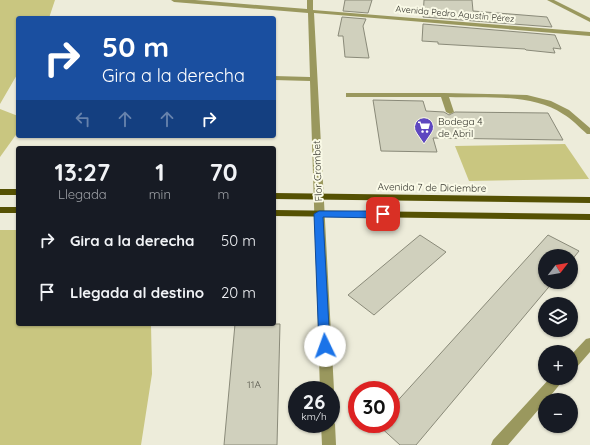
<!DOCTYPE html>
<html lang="es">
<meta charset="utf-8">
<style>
:root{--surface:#171b24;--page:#20242c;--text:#f1f3f6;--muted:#9ea1a6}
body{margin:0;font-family:Quicksand,sans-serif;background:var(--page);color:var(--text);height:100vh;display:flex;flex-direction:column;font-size:15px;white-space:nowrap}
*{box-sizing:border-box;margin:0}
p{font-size:13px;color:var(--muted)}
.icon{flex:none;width:22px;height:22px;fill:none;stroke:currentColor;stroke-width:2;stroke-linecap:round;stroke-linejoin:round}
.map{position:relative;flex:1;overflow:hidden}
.drawer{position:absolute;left:16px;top:146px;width:260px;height:180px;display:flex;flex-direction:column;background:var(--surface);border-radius:4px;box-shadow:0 1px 3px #0004}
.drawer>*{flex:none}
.banner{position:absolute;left:16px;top:16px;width:260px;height:122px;border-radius:4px;box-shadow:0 1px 3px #0004;background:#1a4fa0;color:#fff;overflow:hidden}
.needle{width:26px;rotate:59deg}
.fabs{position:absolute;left:538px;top:249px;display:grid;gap:8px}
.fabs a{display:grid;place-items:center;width:40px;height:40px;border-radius:50%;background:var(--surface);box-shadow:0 1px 3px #0004;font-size:20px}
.speed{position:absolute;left:288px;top:381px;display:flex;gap:8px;font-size:20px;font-weight:700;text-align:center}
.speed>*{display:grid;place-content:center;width:52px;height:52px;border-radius:50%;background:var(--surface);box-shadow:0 1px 3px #0004;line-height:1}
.speed small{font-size:10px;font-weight:400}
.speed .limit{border:6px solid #d22;background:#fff;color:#111}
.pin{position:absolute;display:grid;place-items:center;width:34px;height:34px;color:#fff;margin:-17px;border-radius:8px;box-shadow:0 2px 6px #0006}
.me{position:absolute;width:44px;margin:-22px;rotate:357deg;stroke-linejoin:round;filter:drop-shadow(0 0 3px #0008)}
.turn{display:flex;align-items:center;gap:14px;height:84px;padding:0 20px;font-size:18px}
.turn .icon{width:52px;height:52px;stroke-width:2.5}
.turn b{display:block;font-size:28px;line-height:34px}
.lanes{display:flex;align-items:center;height:38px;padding:0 20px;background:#0003;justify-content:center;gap:20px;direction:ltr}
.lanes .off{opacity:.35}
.eta{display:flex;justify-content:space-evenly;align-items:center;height:68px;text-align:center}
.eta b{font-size:24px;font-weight:800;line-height:28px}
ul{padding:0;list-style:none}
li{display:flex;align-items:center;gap:12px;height:52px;padding:0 20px}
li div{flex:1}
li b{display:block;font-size:15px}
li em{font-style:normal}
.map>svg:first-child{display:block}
.green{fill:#c9c680}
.building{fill:#d0d0bd;stroke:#8a8a79}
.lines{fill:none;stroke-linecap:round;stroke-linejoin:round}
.minor{fill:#9a985e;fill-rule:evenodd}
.major{fill:#555103;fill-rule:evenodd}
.route{fill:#1a73e8;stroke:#114b97}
.labels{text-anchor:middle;stroke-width:4;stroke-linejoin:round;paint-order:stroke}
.far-street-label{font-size:9px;fill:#32322a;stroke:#fafae7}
.poi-label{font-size:10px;fill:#32322a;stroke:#fafae7;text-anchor:start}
.street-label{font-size:10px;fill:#32322a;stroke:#fafae7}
.near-number-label{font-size:10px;fill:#5a5a4f}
</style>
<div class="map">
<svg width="590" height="445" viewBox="0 0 590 445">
<rect width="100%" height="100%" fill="#edecda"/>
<g class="green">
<polygon points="0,0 55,0 49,18 18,18 18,73 0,104"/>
<polygon points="0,109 18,116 18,132 0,157"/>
<polygon points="565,144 589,179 469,181 455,146"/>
<polygon points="0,230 18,230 18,324 151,324 152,374 141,445 0,445"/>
</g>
<g class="building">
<polygon points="345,0 372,0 368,13 343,11"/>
<polygon points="424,0 472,0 473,11 547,17 552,27 423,17"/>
<polygon points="342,17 366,19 363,26 369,58 345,57 343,36 338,36"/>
<polygon points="423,24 555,35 561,49 553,48 555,53 526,50 525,49 438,44 438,42 422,41"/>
<polygon points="373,100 423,101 426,111 444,112 449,115 455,112 548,113 563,140 433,138 437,152 381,151"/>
<polygon points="420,235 446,252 374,315 348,295"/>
<polygon points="548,235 579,251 571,261 571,256 545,256 545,282 553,282 416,445 400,445 377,424 391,424 391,408"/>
<polygon points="235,324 280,324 277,445 224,445"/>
</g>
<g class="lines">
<g class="minor">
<polygon points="171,0 195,0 307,9 307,0 313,0 313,10 590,32 590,36 314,13 334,390 332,394 331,390 320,390 310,81 274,80 274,76 310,77 308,13 174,2"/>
<polygon points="547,0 554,0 590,18 590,22"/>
<path d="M346,93H444L527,95L551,101L569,110L590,128V134H587C579,127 572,119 563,114C532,93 485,98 449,97L454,112L450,114L446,112L441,97H346Z"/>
<polygon points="590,338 590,352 576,368 571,370 571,355 586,339"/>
<polygon points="550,378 565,378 547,400 545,400 545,402 508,445 491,445 493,440"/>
<polygon points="331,418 335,424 336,445 322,445 321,424 331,424"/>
</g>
<g class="major">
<rect x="0" y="189" width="18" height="6"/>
<polygon points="274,193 590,197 590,203 274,199"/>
<rect x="0" y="207" width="18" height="6"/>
<polygon points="274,210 590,214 590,220 274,216"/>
</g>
</g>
<polygon class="route" points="319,211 383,211 387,214 383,218 323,217 330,346 329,349 325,351 321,349 319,346 314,214"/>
<defs>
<g id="supermarket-pin" transform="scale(1)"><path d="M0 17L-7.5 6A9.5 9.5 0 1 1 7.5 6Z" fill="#5e47c0" stroke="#fafae7"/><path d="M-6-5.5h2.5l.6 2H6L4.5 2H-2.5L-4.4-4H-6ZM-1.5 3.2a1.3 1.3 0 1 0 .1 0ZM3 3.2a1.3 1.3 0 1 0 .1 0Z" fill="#fff"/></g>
</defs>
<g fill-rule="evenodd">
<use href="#supermarket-pin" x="424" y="127"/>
</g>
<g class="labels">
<g class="far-street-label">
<text transform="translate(455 14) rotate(5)" y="3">Avenida Pedro Agustín Pérez</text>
</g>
<g class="poi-label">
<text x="438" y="125">Bodega 4<tspan x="438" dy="12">de Abril</tspan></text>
</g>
<g class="street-label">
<text transform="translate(317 171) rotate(-92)" y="4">Flor Crombet</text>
<text transform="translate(432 187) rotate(1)" y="4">Avenida 7 de Diciembre</text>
</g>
<g class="near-number-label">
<text x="254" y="388">11A</text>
</g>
</g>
</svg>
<div class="fabs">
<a><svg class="needle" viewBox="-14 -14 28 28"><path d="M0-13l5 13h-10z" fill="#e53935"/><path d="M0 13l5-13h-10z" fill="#9ea1a6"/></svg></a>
<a><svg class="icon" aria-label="layers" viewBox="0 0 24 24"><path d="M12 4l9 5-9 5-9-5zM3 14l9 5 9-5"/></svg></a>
<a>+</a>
<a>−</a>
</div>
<div class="speed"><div>26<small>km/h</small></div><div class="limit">30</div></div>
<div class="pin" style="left:383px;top:214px;background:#d93025"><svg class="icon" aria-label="arrive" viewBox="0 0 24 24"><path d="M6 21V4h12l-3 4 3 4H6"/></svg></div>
<svg class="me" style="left:325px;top:346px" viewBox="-20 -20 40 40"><circle r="19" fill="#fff"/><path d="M0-13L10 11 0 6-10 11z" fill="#1a73e8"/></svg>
<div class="banner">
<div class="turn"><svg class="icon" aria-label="right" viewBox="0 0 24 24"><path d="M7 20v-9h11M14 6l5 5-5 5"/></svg><div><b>50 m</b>Gira a la derecha</div></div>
<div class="lanes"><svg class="icon off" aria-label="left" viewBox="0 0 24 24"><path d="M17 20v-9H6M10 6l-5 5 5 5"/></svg><svg class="icon off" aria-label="ahead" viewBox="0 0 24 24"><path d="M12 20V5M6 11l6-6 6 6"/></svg><svg class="icon off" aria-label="ahead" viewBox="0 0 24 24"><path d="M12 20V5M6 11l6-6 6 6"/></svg><svg class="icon" aria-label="right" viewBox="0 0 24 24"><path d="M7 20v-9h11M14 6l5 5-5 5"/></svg></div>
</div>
<section class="drawer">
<div class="eta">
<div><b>13:27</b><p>Llegada</p></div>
<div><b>1</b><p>min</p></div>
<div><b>70</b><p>m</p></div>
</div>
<ul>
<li><svg class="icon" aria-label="right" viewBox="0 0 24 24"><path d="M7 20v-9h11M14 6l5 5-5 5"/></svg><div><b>Gira a la derecha</b></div><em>50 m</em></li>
<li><svg class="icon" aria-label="arrive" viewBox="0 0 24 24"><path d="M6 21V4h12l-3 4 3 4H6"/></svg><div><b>Llegada al destino</b></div><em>20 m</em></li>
</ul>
</section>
</div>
